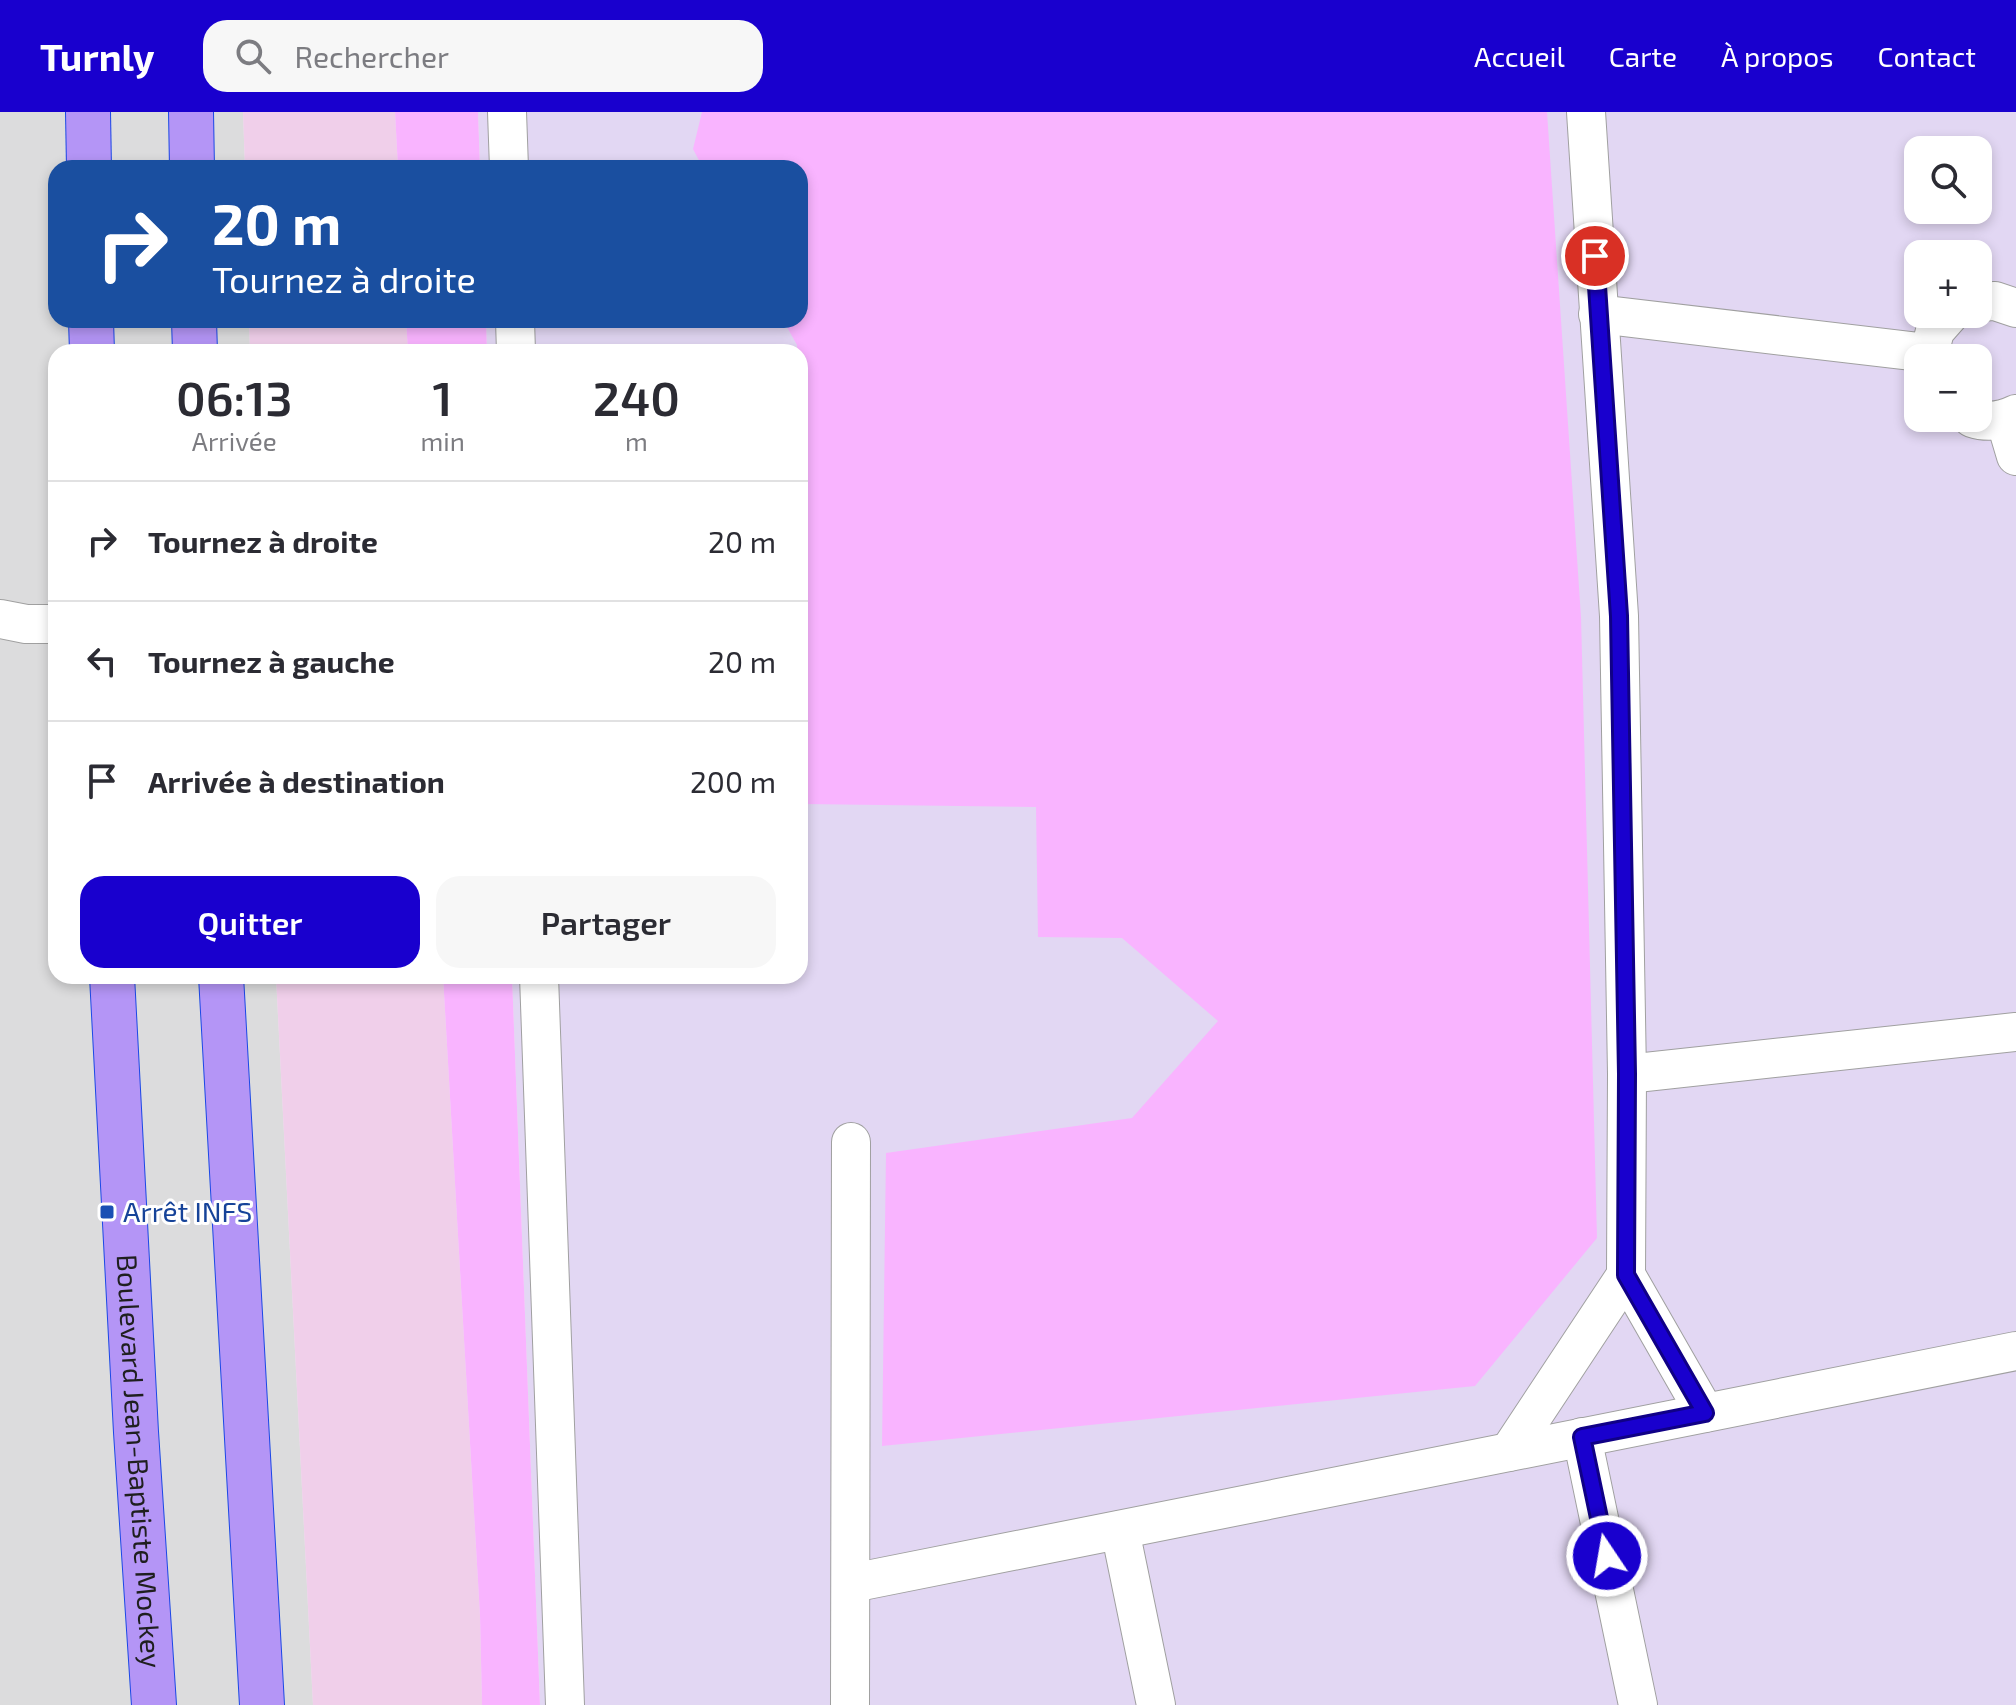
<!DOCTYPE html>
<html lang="fr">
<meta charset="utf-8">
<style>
:root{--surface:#fff;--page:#f7f7f7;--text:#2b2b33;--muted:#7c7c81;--line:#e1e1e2;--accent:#1900ce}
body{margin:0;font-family:"Exo 2",sans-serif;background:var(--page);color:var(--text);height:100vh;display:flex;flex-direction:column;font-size:30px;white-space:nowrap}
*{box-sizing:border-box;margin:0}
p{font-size:26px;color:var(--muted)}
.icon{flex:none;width:44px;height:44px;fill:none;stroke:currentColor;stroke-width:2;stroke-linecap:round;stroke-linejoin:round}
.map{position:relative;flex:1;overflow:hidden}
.drawer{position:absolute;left:48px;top:232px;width:760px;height:640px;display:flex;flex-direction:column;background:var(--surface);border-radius:24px;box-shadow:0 4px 12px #0003}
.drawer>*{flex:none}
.hud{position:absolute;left:48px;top:48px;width:760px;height:168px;border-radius:24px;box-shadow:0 4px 12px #0003;background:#1a4fa0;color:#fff;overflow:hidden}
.fabs{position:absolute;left:1904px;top:24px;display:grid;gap:16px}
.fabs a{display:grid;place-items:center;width:88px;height:88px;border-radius:16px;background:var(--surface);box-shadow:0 4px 12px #0003;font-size:40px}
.pin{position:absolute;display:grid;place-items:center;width:68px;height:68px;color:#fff;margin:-34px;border:4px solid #fff;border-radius:50%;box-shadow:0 2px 8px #0007}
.me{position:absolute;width:88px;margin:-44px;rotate:348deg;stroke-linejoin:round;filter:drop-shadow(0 0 6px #0008)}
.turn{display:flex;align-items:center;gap:28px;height:168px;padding:0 32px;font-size:36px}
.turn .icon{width:104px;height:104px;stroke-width:2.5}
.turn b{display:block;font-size:56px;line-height:68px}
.eta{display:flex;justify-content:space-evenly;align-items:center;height:136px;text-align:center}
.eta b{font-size:48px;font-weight:600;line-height:56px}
.action{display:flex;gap:16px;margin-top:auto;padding:16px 32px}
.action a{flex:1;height:92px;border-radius:24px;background:var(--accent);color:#fff;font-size:32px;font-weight:600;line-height:92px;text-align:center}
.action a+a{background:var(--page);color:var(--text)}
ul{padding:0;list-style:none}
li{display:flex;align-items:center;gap:24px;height:120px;padding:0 32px;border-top:2px solid var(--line)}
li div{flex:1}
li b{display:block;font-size:30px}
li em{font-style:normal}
header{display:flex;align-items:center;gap:48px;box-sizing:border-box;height:112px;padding:0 40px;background:var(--accent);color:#fff}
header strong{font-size:38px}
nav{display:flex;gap:44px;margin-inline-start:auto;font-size:28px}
.search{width:560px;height:72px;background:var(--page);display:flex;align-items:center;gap:20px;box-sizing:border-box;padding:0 28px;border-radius:24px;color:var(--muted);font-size:30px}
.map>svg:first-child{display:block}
.residential{fill:#dcdcdd}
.military{fill:#e2d7f3;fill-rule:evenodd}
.farmland{fill:#f0cfea}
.sand{fill:#f9b4ff}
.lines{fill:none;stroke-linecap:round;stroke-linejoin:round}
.minor-casing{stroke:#a0a0a0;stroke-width:40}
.trunk-casing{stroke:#1b48e6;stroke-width:46}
.minor{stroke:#fff;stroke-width:38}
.trunk{stroke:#b495f6;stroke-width:44}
.route-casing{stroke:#100086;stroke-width:20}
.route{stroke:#1900ce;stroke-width:14}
.transit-dot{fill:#1a4fb4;stroke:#fff;stroke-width:3}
.labels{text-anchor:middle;stroke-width:6;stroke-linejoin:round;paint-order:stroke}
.transit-label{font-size:28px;fill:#164399;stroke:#fff;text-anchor:start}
.street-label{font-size:28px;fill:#1f1f1f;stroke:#fff}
</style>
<header>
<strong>Turnly</strong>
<div class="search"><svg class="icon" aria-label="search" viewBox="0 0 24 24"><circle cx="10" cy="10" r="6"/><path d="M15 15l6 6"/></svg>Rechercher</div>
<nav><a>Accueil</a><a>Carte</a><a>À propos</a><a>Contact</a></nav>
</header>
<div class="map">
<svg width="2016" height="1593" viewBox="0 0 2016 1593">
<rect width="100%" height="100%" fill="#eee5f0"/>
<polygon class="residential" points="0,0 243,0 245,56 56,56 56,208 249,208 250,240 56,240 56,864 276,864 313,1593 0,1593"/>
<path class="military" d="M478,0H2016V1593H540L512,864H800V240H487L486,208H800V56H480ZM1918,38H1978V98H1918ZM1918,142H1978V202H1918ZM1918,246H1978V306H1918Z"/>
<g class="farmland">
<polygon points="243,0 395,0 398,56 245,56"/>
<polygon points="249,208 406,208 408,240 250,240"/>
<polygon points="276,864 443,864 480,1504 482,1593 313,1593"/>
</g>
<g class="sand">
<polygon points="395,0 478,0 480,56 398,56"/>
<polygon points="702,0 1547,0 1581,505 1597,1126 1475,1274 882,1334 886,1041 1132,1006 1218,909 1122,826 1038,825 1036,695 803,692 800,240 797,240 797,233 783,208 800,208 800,56 703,56 693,37"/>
<polygon points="406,208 486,208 487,240 408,240"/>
<polygon points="443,864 512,864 540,1593 482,1593 480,1504"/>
</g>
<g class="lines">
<g class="minor-casing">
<g id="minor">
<polyline points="507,0 509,56"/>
<polyline points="1586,0 1619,504 1627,962 1626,1163 1705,1301"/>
<polyline points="1978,190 1995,189 2016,196"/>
<polyline points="1598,202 1928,241"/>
<polyline points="515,208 516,240"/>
<polyline points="1928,246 1935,219 1950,202"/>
<path d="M1972,306C1987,311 2002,309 2016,302"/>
<polyline points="2005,307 2016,344"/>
<polyline points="0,507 26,512 56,512"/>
<polyline points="539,864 565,1593"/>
<polyline points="1627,962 2016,920"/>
<polyline points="1582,1325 1638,1593"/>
<polyline points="1509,1340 1626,1163"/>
<polyline points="1120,1418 1156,1593"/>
<polyline points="852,1471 2016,1239"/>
<polyline points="850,1593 851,1030"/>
</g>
</g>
<g class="trunk-casing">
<g id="trunk">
<polyline points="88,0 89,56"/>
<polyline points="191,0 192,56"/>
<polyline points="91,208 92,240"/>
<polyline points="194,208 195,240"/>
<path id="s1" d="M112,864L136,1320L154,1593"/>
<polyline points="221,864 262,1593"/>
</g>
</g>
<use href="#minor" class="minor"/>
<use href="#trunk" class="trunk"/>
</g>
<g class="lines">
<g class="route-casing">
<polyline id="route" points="1595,144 1619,504 1627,962 1626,1163 1705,1301 1582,1325 1607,1444"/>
</g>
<use href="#route" class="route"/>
</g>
<rect class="transit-dot" x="99" y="1092" width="16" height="16" rx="4"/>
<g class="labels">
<g class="transit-label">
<text x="123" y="1110">Arrêt INFS</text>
</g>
<g class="street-label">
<text dy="10" stroke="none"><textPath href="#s1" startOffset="486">Boulevard Jean-Baptiste Mockey</textPath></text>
</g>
</g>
</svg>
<div class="fabs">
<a><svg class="icon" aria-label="search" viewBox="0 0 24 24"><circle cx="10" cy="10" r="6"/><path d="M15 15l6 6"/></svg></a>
<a>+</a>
<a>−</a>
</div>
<div class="pin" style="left:1595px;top:144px;background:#d93025"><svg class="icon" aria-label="arrive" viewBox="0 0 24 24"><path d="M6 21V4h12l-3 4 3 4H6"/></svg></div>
<svg class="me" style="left:1607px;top:1444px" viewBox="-20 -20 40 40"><circle r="17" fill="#1900ce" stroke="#fff" stroke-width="3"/><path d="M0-11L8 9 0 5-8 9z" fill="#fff"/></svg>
<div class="hud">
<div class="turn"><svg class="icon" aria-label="right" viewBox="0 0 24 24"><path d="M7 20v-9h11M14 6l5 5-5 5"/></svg><div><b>20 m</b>Tournez à droite</div></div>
</div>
<section class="drawer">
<div class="eta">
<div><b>06:13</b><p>Arrivée</p></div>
<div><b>1</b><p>min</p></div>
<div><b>240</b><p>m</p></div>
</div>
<ul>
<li><svg class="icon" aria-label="right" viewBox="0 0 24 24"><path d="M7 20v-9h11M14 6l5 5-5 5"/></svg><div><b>Tournez à droite</b></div><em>20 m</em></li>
<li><svg class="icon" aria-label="left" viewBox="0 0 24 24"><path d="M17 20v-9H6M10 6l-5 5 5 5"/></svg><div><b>Tournez à gauche</b></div><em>20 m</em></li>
<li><svg class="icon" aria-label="arrive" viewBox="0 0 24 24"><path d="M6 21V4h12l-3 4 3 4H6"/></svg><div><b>Arrivée à destination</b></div><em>200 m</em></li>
</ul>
<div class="action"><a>Quitter</a><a>Partager</a></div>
</section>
</div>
